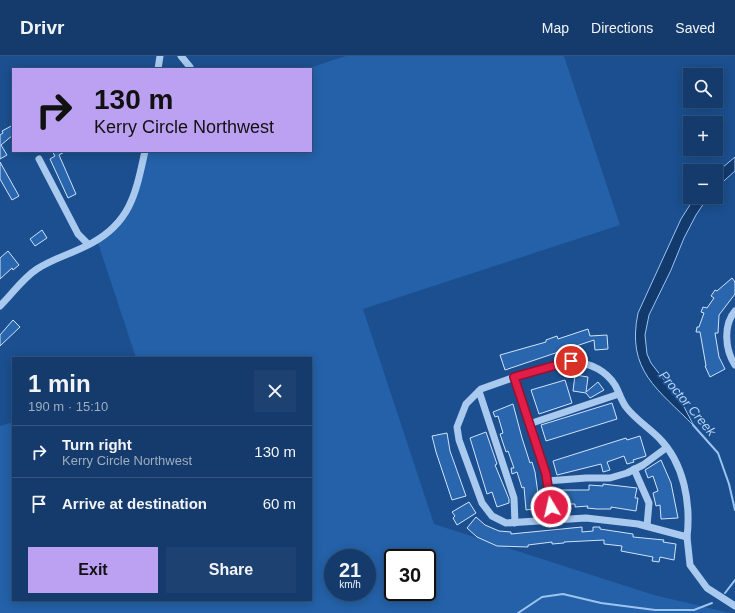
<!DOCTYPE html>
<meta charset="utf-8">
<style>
:root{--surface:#143b6b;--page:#1d4271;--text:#f1f3f6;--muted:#9dadc1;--line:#33557e;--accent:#bca0f2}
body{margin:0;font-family:Arial,sans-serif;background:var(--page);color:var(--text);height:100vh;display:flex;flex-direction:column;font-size:15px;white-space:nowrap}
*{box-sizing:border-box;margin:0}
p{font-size:13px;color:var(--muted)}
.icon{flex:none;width:22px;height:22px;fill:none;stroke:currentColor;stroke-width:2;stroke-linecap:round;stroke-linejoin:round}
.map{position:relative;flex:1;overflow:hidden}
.details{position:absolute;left:12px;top:301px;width:300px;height:244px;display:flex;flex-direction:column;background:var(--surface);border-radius:0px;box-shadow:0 2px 10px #0003,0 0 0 1px var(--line)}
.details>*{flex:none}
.hud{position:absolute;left:12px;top:12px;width:300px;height:84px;border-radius:0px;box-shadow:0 2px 10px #0003,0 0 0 1px var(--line);background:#bca0f2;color:#111;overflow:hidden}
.tools{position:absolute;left:683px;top:12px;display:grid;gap:8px}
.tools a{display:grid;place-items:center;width:40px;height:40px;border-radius:0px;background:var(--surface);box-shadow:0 2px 10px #0003,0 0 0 1px var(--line);font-size:20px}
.speed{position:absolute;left:324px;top:493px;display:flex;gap:8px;font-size:20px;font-weight:700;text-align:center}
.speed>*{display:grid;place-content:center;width:52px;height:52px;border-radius:50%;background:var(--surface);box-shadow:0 2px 10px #0003,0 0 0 1px var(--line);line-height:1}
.speed small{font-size:10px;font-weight:400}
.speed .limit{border:2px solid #111;border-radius:6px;background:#fff;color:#111}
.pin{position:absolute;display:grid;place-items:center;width:34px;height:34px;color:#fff;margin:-17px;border:2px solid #fff;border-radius:50%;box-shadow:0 1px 4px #0007}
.me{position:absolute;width:44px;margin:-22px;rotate:351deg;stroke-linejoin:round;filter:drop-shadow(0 0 3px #0008)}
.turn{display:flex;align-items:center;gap:14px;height:84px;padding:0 16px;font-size:18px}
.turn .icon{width:52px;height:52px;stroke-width:2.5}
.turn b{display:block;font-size:28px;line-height:34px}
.round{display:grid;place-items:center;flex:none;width:42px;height:42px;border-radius:0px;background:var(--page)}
.summary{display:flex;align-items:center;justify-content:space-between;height:68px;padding:0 16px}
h1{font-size:24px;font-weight:600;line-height:30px}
.primary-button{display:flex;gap:8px;margin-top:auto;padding:8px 16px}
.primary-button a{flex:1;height:46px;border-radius:0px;background:var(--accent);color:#111;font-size:16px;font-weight:600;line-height:46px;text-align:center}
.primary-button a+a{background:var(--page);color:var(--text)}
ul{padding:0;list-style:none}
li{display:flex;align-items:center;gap:12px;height:52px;padding:0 16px;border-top:1px solid var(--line)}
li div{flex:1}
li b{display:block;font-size:15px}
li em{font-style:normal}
header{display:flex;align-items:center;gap:24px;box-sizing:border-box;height:56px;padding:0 20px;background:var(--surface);border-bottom:1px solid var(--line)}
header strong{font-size:19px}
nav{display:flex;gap:22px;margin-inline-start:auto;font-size:14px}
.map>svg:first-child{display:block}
.green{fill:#2461a8;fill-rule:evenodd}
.water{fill:#123a6d;stroke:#9cc4f0}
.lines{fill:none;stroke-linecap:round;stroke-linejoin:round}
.stream{stroke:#9cc4f0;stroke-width:2}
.building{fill:#2a66ad;stroke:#cfe3fa}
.minor{stroke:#a9c9ee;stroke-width:7}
.route-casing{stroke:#92132f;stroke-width:10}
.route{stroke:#e11d48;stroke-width:7}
.labels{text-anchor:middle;stroke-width:4;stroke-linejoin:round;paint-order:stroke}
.water-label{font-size:13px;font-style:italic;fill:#b5d3f5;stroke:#1b4f8f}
</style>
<header>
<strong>Drivr</strong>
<nav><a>Map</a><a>Directions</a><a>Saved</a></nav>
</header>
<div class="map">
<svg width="735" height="557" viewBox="0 0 735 557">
<rect width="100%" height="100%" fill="#1b4f8f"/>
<path class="green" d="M346,0H564L620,169L363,253L434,468L654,539L730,557H0V370L13,366V544H311V302H136L97,184L130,149L142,95H311V13H306ZM333,502H367V536H333ZM393,502H427V536H393Z"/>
<g class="water">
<polygon points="735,101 735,115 716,132 716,117"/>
<path d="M695,141H708L696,159L684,182L671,214L649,259L645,279L647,298L651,307L682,347L694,370C658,333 626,315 638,257L681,163Z"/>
</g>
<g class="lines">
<g class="stream">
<polyline points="693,369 718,397 729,428 735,454"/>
<polyline points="725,537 735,524"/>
<polyline points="518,557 542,541 563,538 601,547 655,554 694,554 712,547"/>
</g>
</g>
<g class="building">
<polygon points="13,69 13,79 1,89 7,99 0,103 0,79 3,77 2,75"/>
<polygon points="52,95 66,95 59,99 76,138 68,142 50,103 55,100"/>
<polygon points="0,106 19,140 12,144 0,123"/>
<polygon points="42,174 47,182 35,190 30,183"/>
<polygon points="8,195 19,209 13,214 12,212 0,223 0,202"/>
<polygon points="732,222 735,226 735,238 719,259 718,277 715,277 719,301 725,313 710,321 705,310 706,310 700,276 696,276 697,271 699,271 704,257 701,256 703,251 707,252 714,242 711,240 715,234 717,235"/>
<polygon points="13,264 20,271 0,290 0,279"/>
<polygon points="588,273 590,280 607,279 608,293 595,294 594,284 505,314 500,299 546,286 546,284 557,280 558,283"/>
<polygon points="575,319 588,321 586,336 598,326 604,334 590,342 586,337 573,335"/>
<polygon points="565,324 572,347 539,358 531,334"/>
<polygon points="612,347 617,363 546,385 541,369"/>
<polygon points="513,348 522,382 530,407 532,406 535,416 540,452 526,454 524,431 522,432 517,416 512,418 511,412 514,412 508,395 506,396 500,378 503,377 498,360 495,361 493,356"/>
<polygon points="486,376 497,408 495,409 509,443 509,447 497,451 492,436 487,438 470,382"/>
<polygon points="447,377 450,395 466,440 452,444 436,396 432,380"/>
<polygon points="640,380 646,400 633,404 634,406 627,408 624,400 607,406 610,414 603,416 601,408 557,419 553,405 626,382 627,384"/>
<polygon points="661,404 671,427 678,462 661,463 660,449 656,450 653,437 658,435 653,420 648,422 645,414"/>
<polygon points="603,428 637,432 635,442 638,442 636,455 611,451 611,453 597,453 587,452 588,450 575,451 575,448 560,448 559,434 589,434 589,429 603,430"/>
<polygon points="469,446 476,457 457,469 453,462 455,460 452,456"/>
<polygon points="476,461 485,469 499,475 511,476 511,478 582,471 582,476 593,475 593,471 600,471 600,473 633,478 633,481 664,484 663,486 676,488 674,504 660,501 659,506 652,505 653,501 621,495 622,490 604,488 604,484 564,486 564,487 552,488 552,486 528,489 528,491 497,490 477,481 467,472"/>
</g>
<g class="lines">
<g class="minor">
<polyline points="181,0 190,11"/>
<polyline points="158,13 160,0"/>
<polyline points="39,103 78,178 88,188"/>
<path d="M0,250C12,238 23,222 37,213C54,202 74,197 92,187C132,165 136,135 145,95"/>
<path d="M735,255C723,269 725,294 735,309"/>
<path d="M571,305C589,307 605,313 615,329C619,336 621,344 626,351C635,363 648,371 659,382C684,407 691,447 687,481L638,468L586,462L506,467L492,460L482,447L459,384L457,371L466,348L481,333L515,321Z"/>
<polyline points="515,321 546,419 553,463"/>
<polyline points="479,335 514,442 515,467"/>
<polyline points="529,368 619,338"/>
<polyline points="634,413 649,447 647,470"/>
<polyline points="547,425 586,422 610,422 627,417 643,409 666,392"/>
<polyline points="687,481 690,509 707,532 735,550"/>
</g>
</g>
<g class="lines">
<g class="route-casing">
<polyline id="route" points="551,451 546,418 514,321 571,305"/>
</g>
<use href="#route" class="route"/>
</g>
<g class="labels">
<g class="water-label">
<text transform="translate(688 347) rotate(50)" y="5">Proctor Creek</text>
</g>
</g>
</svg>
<div class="tools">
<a><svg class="icon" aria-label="search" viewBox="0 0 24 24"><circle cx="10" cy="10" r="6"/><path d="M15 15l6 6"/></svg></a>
<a>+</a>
<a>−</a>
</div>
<div class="speed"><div>21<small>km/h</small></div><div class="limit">30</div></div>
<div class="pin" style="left:571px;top:305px;background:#d93025"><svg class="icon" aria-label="arrive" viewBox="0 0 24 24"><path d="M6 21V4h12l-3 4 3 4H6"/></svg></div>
<svg class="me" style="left:551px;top:451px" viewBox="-20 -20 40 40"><circle r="17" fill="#e11d48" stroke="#fff" stroke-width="3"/><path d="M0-11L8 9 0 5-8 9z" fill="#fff"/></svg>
<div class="hud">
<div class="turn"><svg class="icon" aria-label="right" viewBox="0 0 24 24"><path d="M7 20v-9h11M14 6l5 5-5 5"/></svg><div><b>130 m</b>Kerry Circle Northwest</div></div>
</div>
<section class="details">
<div class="summary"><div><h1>1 min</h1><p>190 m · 15:10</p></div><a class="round"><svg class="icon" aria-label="close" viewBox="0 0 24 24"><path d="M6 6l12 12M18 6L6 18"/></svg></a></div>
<ul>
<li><svg class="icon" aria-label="right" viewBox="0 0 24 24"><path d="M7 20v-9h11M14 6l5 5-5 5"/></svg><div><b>Turn right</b><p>Kerry Circle Northwest</p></div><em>130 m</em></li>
<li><svg class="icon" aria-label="arrive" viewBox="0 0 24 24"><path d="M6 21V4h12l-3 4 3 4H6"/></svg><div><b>Arrive at destination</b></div><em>60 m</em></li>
</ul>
<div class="primary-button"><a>Exit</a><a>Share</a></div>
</section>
</div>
